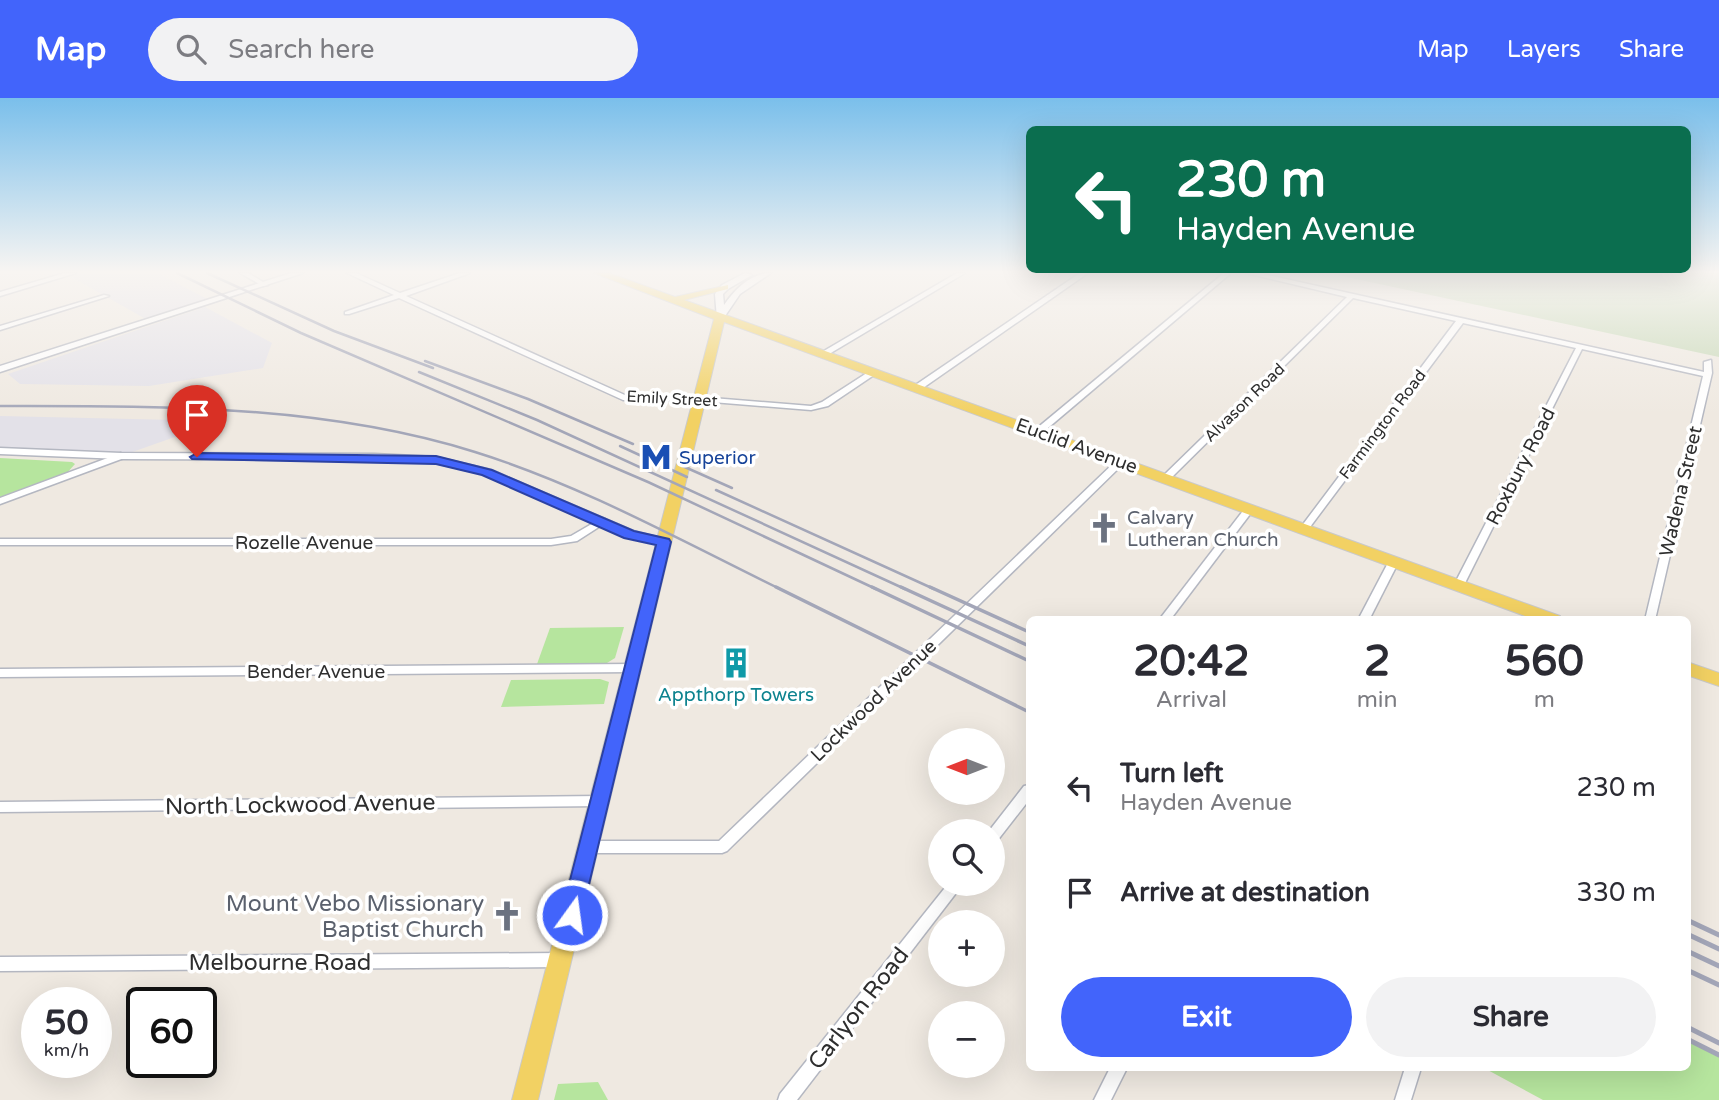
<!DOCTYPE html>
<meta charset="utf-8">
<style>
:root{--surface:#fff;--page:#f2f2f3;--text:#2b2b33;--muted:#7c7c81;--accent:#4264fb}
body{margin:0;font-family:"Varela Round",sans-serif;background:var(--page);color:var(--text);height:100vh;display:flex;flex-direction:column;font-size:26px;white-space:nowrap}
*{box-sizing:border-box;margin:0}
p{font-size:23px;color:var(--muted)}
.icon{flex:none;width:38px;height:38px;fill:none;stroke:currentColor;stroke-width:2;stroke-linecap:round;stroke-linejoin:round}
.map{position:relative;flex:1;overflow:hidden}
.sheet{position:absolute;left:1026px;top:518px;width:665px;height:455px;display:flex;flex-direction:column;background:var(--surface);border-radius:10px;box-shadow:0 7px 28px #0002}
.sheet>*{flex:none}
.banner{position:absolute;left:1026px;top:28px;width:665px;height:147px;border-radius:10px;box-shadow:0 7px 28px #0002;background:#0b6e4f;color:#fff;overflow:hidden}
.needle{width:46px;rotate:270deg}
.buttons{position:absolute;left:928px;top:630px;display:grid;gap:14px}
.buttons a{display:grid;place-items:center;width:77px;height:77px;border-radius:50%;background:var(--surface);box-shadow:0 7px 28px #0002;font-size:35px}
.speed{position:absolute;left:21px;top:889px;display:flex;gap:14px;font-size:35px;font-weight:700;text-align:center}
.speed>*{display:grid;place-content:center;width:91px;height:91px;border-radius:50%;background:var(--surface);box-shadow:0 7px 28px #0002;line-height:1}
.speed small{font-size:18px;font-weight:400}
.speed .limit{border:4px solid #111;border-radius:10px;background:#fff;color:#111}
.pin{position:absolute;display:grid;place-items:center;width:60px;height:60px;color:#fff;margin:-72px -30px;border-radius:50% 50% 50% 0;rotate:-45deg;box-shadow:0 0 7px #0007}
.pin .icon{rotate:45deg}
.me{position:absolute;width:77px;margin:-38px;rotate:14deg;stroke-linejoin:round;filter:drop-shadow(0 0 5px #0008)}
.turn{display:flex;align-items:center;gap:24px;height:147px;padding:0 35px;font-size:32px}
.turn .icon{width:91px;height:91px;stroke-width:2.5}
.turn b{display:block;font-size:49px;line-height:60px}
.eta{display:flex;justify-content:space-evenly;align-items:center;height:119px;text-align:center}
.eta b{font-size:42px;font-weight:700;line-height:49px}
.primary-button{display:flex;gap:14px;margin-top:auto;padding:14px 35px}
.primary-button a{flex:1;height:80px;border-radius:42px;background:var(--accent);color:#fff;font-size:28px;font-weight:700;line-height:80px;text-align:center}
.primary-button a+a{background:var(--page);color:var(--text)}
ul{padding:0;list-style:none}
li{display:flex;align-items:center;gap:21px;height:105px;padding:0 35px}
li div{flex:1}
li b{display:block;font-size:26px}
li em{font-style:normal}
header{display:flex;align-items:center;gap:42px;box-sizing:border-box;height:98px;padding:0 35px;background:var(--accent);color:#fff}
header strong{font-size:33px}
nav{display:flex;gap:38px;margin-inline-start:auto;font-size:24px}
.search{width:490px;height:63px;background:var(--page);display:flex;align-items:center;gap:18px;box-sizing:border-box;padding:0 24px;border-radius:38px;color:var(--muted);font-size:26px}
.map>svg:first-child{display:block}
.industrial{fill:#e3e1e8}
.green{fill:#b6e59e}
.cemetery{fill:#c8d9b8}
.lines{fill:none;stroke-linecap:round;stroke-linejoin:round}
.minor-casing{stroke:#b4b7c1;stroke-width:3}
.tertiary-casing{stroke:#b4b7c1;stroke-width:3}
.secondary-casing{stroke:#b4b7c1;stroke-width:3}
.primary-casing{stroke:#c9c9c9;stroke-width:2}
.minor{fill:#fff;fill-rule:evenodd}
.tertiary{fill:#fff;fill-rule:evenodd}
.secondary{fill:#fff;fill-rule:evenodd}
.primary{fill:#f2d163;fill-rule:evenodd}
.rail-far2{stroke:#a3a6b8;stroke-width:2.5}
.rail-far1{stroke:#a3a6b8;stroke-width:3.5}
.rail{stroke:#a3a6b8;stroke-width:5}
.route{fill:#4264fb;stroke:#2b41a3;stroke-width:2}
.labels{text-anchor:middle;stroke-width:7;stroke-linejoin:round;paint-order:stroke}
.far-street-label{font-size:16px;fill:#2e2e2e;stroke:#fff}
.street-label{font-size:19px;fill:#2e2e2e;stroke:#fff}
.transit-label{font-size:19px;fill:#164399;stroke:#fff;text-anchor:start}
.worship-label{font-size:19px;fill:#5b616d;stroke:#fff;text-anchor:start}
.culture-label{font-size:19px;fill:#0d838f;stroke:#fff}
.near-street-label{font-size:23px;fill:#2e2e2e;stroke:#fff}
.near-worship-label{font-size:23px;fill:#5b616d;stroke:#fff;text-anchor:end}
</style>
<header>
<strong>Map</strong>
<div class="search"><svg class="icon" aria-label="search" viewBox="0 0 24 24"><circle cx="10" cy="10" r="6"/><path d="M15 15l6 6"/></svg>Search here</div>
<nav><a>Map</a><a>Layers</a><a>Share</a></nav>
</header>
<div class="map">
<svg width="1719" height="1002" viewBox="0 0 1719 1002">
<rect width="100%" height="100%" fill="#efe9e1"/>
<g class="industrial">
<polygon points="73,175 157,175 213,204 151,224 68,177"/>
<polygon points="205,209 272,245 263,270 149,288 20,286 8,276"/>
<polygon points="0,318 220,323 121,358 0,353"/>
</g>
<g class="green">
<polygon points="0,360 72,364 75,366 66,376 0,400"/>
<polygon points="624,529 615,560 607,565 537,566 550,530"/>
<polygon points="600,581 609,584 604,606 501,609 511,582"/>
<polygon points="1687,941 1719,957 1719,1002 1543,1002 1484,970 1687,970"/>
<polygon points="598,984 608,1002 554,1002 558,986"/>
</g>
<polygon class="cemetery" points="1328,175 1719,175 1719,259"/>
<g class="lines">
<g class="minor-casing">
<g id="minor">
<polygon points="65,175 76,175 0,198 0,194"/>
<polygon points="240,175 248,175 268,187 263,188"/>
<polygon points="347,175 356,175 400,195 460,175 470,175 406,198 627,298 700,299 811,308 822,304 870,273 877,275 828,308 811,312 700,303 623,302 399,200 349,216 345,216 345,214 394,197"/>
<polygon points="957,175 965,175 824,259 817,257"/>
<polygon points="1080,175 1088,175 920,292 914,292 914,288"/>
<polygon points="1224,175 1231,175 1042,335 1036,335 1036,331"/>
<polygon points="1246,175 1259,175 1704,274 1704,264 1711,262 1712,275 1655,522 1645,522 1703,278 1582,251 1464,487 1459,490 1454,487 1576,250 1463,225 1307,433 1304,434 1299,431 1301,429 1456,223 1353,200 1169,382 1163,382 1162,380 1163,378 1347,199"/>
<polygon points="104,197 109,198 0,232 0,228"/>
<polygon points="121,355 125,358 124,360 0,406 0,400"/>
<polygon points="1120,361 1123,362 1123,366 727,753 722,755 590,755 585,753 583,749 585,745 590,743 719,743 1117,362"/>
<polygon points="1249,408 1254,411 1170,522 1159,522 1246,409"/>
<polygon points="602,420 605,421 607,423 605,425 577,443 551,447 0,447 0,441 551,441 571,438"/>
<polygon points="1394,460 1399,463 1369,522 1358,522 1389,463"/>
<polygon points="633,566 637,567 639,570 637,573 633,574 0,579 0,571"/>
<polygon points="1029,687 1029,702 997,743 992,745 992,733 989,733 1024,688"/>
<polygon points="600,698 605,699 607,703 605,707 600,708 0,714 0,704"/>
<polygon points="948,786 963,786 797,1002 778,1002 780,996"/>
<polygon points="561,855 566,857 569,862 566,867 561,869 0,873 0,859"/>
<polygon points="1110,970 1127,970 1111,1002 1094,1002"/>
<polygon points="1405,970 1421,970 1411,1002 1395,1002"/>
</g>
</g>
<g class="tertiary-casing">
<g id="tertiary">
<polygon points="291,175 303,175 0,274 0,268"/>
<polygon points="0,350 121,355 374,356 436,359 491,372 633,433 668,442 670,444 664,447 625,438 484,376 436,365 374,362 121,361 0,356"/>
</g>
</g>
<g class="secondary-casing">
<path id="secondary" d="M745,175L752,177L728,191L723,196L724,207C735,191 751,175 771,175L740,196L723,221H717L715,196L722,187Z"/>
</g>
<g class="primary-casing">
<g id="primary">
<polygon points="594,175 609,175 675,199 728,187 728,191 684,202 1560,518 1562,522 1536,522 724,224 538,1002 512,1002 714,221"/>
<polygon points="1687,564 1719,575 1719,588 1687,577"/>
</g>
</g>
<use href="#minor" class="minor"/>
<use href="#tertiary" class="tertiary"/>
<use href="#secondary" class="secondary"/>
<use href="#primary" class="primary"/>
<g class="rail-far2">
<polyline points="177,175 301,235 648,384 876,491"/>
<polyline points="207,175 334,233 433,270"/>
<polyline points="425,263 528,301 633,346"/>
<polyline points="419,274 537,322 905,491"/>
<path d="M0,308C158,308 322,306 475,354C581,387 680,442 780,491"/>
<polyline points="620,348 687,379"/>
<polyline points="678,366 732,390"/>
<polyline points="716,392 934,491"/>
</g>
<g class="rail-far1">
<polyline points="776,489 1029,614"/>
<polyline points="872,489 1029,563"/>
<polyline points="901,489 1029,548"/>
<polyline points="930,489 1029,534"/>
</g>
<g class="rail">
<polyline points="1687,822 1719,837"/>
<polyline points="1687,836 1719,851"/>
<polyline points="1687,853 1719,868"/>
<polyline points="1687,872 1719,887"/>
<polyline points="1687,929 1719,945"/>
<polyline points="1687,941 1719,957"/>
</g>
</g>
<linearGradient id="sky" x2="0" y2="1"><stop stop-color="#7abfeb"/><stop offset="0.55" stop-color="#f8f5f2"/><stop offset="1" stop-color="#f8f5f2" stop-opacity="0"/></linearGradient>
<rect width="1719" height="316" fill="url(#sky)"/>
<polygon class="route" points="197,355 436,358 492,372 634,433 669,441 671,444 580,824 572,827 565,824 561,817 656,447 624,440 482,377 436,366 192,361 190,359"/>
<defs>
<g id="metro-bare" transform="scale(2.415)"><path d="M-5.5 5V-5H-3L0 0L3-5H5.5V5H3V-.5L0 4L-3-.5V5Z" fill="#1a4fb4" stroke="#fff" stroke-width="2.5" paint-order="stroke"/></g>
<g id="church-bare" transform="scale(2.415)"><path d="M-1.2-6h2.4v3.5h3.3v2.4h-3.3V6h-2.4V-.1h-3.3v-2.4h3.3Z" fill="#6b7280" stroke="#fff" stroke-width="2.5" paint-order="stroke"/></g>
<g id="building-bare" transform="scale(2.415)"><path d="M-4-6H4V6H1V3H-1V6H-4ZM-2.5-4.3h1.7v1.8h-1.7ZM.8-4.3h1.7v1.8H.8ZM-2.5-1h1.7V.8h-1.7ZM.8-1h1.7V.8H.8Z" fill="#0f9aa8" stroke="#fff" stroke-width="2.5" paint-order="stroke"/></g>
</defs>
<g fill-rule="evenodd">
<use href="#metro-bare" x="656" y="359"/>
<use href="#church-bare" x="1104" y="430"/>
<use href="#building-bare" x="736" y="565"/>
<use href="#church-bare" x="507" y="818"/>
</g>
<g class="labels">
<g class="far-street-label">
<text transform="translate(672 300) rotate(3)" y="6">Emily Street</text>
<text transform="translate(1244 304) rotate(-44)" y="6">Alvason Road</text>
<text transform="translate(1382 326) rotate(-53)" y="6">Farmington Road</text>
</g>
<g class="street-label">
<text transform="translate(1077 347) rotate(20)" y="7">Euclid Avenue</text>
<text transform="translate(1520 368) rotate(-63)" y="7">Roxbury Road</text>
<text transform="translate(1680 393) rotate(-77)" y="7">Wadena Street</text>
<text x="304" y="451">Rozelle Avenue</text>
<text x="316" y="580">Bender Avenue</text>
<text transform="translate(873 602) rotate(-44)" y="7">Lockwood Avenue</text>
</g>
<g class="transit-label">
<text x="679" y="366">Superior</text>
</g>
<g class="worship-label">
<text x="1127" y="426">Calvary<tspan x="1127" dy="22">Lutheran Church</tspan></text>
</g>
<g class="culture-label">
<text x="736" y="603">Appthorp Towers</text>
</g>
<g class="near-street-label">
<text transform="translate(300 706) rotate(-1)" y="8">North Lockwood Avenue</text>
<text x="280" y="872">Melbourne Road</text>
<text transform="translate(858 910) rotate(-52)" y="8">Carlyon Road</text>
</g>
<g class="near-worship-label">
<text x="484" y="813">Mount Vebo Missionary<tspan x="484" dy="26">Baptist Church</tspan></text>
</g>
</g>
</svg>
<div class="buttons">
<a><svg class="needle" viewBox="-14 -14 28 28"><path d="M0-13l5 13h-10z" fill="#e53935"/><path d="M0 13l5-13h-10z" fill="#7c7c81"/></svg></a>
<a><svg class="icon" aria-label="search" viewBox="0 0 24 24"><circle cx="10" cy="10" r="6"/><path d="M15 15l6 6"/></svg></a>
<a>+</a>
<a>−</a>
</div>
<div class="speed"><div>50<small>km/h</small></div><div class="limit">60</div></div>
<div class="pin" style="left:197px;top:359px;background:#d93025"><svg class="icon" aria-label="arrive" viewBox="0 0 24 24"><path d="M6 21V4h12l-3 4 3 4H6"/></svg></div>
<svg class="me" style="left:572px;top:817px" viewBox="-20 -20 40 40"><circle r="17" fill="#4264fb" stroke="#fff" stroke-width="3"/><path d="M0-11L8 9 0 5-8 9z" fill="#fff"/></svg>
<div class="banner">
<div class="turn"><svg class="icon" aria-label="left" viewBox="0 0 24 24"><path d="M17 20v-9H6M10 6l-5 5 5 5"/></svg><div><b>230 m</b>Hayden Avenue</div></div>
</div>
<section class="sheet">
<div class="eta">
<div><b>20:42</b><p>Arrival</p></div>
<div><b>2</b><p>min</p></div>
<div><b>560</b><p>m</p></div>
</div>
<ul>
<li><svg class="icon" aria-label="left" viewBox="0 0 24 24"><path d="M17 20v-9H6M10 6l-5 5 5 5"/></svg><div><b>Turn left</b><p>Hayden Avenue</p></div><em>230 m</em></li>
<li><svg class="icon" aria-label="arrive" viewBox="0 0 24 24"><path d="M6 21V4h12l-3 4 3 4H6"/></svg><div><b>Arrive at destination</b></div><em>330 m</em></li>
</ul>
<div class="primary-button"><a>Exit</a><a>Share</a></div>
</section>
</div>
